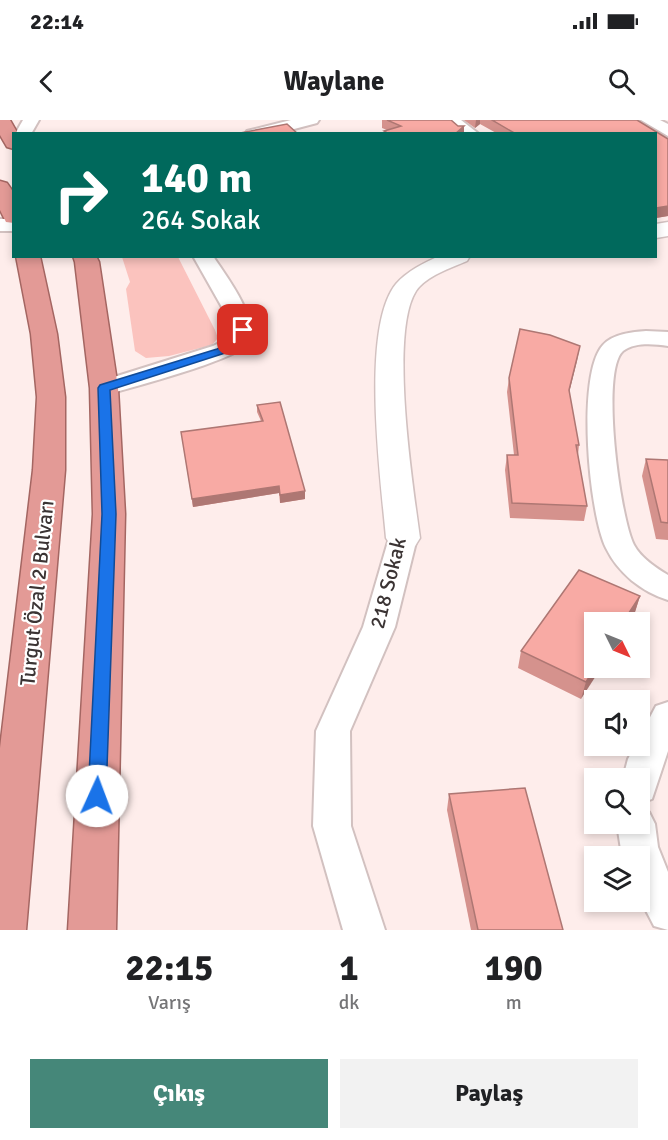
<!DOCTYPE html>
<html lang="tr">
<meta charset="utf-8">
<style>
:root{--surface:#fff;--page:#f2f2f2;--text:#202124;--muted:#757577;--accent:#458779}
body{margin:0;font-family:Signika,sans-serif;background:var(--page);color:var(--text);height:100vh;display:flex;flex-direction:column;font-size:22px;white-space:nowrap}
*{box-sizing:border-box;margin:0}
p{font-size:20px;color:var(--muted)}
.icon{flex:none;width:33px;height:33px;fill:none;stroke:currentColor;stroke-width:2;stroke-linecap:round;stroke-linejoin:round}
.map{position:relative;height:810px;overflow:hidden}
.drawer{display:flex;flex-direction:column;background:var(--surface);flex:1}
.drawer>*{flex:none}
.top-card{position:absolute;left:12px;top:12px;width:645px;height:126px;border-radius:0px;box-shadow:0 3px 9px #0003;background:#00695c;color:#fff;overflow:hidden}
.needle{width:39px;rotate:133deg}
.fabs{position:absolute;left:584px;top:492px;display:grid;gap:12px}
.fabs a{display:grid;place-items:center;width:66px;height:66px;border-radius:0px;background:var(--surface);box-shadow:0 3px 9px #0003;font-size:30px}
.pin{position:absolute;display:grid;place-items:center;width:51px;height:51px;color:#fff;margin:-26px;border-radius:12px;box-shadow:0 3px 9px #0006}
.me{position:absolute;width:66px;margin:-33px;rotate:2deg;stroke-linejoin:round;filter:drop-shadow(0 0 4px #0008)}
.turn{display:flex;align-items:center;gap:21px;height:126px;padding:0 30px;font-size:27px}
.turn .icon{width:78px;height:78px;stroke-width:2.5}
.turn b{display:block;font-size:42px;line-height:51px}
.eta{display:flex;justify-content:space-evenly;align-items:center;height:102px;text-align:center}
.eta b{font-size:36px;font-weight:700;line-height:42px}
.cta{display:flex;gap:12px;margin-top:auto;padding:12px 30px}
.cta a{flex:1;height:69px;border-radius:0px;background:var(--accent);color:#fff;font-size:24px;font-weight:700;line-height:69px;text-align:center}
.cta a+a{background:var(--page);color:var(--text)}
.status{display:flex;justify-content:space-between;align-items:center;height:42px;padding:0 30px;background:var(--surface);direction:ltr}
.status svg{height:16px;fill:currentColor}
header{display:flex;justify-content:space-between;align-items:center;height:78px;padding:0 30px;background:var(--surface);font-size:27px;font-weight:700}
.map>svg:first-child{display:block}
.green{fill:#fbc3be}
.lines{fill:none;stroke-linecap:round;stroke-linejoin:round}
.minor-casing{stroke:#d2c1c0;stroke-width:4}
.tertiary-casing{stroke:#d2c1c0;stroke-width:3}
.trunk-casing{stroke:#a46662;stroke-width:3}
.minor{fill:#fff;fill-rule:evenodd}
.tertiary{fill:#fff;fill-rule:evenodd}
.trunk{fill:#e39a96;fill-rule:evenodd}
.wall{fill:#d5928d}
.shaded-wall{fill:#ae7773}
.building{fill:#f8aaa4;stroke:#ae7773;stroke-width:1.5}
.route{fill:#1a73e8;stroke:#114b97;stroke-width:1.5}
.labels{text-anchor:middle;stroke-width:4.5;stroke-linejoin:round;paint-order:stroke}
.street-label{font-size:21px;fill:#3b3434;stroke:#fff}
</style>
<div class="status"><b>22:14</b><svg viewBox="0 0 49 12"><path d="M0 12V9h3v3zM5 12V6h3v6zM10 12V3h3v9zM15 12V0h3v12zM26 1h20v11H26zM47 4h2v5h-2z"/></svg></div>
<header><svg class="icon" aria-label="back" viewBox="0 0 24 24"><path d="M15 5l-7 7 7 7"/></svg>Waylane<svg class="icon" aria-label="search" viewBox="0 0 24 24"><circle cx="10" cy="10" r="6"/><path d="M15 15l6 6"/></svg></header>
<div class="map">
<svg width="668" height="810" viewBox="0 0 668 810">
<rect width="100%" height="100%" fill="#feedeb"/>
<polygon class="green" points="122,137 178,137 215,210 218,218 212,225 169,236 146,238 135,231 126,169 130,162"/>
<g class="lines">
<g class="minor-casing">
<g id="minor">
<polygon points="23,0 39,0 31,14 15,14"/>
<polygon points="291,0 319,0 317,3 275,14 245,14 247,11"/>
<polygon points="442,0 461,0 479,14 459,14"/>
<polygon points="641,0 660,0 668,4 668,16"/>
<rect x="0" y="99" width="14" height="12"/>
<path d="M193,136H213C230,162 252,189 252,221C240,239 139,265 113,273L104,275L95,273L92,268L95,263L213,226L230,218L223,189Z"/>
<path d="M646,211L668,212V226C654,224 635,222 623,231C600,251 620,398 634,425C641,438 656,448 668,455V480C642,472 618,453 606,428C589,394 576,254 603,225C613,214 632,212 646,211Z"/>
<polygon points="403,408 413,411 417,418 395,507 350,611 351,706 385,810 343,810 313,706 316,611 363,507 389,418 393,411"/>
<polygon points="668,582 668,631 652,679 639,684 639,658 623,658 628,639 635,626 639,626 639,618 656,586"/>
<polygon points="639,688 649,692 655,704 658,727 668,752 668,810 654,806 639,777 639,736 622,736 617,704 639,704"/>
</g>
</g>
<g class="tertiary-casing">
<g id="tertiary">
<polygon points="668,102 668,116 656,118 656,104"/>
<path d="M439,136H470L467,141C451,148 426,156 416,171C389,214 413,366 420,418L415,426L403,429L391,426L386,418C381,361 360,208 396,164C407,151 424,143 439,136Z"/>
</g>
</g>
<g class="trunk-casing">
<g id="trunk">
<polygon points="0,0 10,0 18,14 14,14 14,29 7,27 0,15"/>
<polygon points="0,61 7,63 14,73 14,103 6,102 0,90"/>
<polygon points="16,136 40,136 57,214 65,277 65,350 26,810 0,810 0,628 33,350 37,277 31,214"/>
<polygon points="73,136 96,136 99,142 118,268 125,394 116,810 68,810 93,394 90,268 75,142"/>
</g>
</g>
<use href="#minor" class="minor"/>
<use href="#tertiary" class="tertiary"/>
<use href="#trunk" class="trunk"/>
</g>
<g class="wall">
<polygon points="382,0 451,0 458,6 464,6 464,14 384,14 384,11 387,10 382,8"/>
<polygon points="464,0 637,0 668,19 668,96 656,98 656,14 498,14 480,4 475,8"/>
<polygon points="580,226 569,272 579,325 578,335 587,386 584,401 510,398 505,350 507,335 514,335 507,272 509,258"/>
<polygon points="257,285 305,379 280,383 279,373 193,387 181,312 261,301 257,292"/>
<polygon points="646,339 668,340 668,420 656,419 642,356"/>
<polygon points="640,476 635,492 629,502 594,502 594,548 581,579 518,548 521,531"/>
<polygon points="449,674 563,810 471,810 447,690"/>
</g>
<g class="shaded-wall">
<polygon points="476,0 480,0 480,4 475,8"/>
<polygon points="464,6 464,14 455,14"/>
<polygon points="668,86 668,96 656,98 656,88"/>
<polygon points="580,226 577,241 566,285 569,270"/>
<polygon points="279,366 279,373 193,387 192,379"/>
<polygon points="305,371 305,379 280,383 280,375"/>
<polygon points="640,476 635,492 629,502 623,502"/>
<polygon points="595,548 601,548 581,579 586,562"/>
</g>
<g class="building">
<polygon points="387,0 451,0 458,6 464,6 455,14 389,14 384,11 401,6"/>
<polygon points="492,0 637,0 668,19 668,86 656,88 656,14 516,14"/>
<polygon points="287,4 298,14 235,14"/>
<polygon points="520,209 550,215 580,226 569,270 579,325 576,325 587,386 512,383 507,335 518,335 509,258"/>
<polygon points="280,282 305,371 280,375 279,366 192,379 181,312 263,301 257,285"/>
<polygon points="646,339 668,340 668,403 661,402"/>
<polygon points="579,450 640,476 623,502 594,502 594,548 595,548 586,562 521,531"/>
<polygon points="525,668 563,810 478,810 449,674"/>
</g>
<polygon class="route" points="243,207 248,210 246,220 225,233 110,270 116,394 106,676 103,681 97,683 91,681 88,676 102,394 98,268 100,265 217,229 236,219 237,210"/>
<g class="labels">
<g class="street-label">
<text transform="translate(388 463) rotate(-76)" y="7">218 Sokak</text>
<text transform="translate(37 473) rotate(-84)" y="7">Turgut Özal 2 Bulvarı</text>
</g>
</g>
</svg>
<div class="fabs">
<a><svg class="needle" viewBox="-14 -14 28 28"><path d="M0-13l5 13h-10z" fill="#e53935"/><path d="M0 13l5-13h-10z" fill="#757577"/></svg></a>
<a><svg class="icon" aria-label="sound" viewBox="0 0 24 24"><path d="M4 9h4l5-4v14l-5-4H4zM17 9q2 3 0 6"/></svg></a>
<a><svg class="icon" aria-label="search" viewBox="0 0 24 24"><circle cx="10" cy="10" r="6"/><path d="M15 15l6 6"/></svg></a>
<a><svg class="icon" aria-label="layers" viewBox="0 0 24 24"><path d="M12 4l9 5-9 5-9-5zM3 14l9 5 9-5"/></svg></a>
</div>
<div class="pin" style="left:243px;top:210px;background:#d93025"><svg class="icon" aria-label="arrive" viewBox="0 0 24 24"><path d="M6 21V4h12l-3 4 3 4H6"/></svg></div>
<svg class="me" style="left:97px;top:676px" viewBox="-20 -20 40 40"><circle r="19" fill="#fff"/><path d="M0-13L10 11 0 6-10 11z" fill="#1a73e8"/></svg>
<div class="top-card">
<div class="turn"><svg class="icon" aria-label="right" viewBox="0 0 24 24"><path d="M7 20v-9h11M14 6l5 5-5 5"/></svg><div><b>140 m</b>264 Sokak</div></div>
</div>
</div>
<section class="drawer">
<div class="eta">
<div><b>22:15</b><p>Varış</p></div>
<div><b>1</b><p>dk</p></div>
<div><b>190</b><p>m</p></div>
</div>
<div class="cta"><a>Çıkış</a><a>Paylaş</a></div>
</section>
